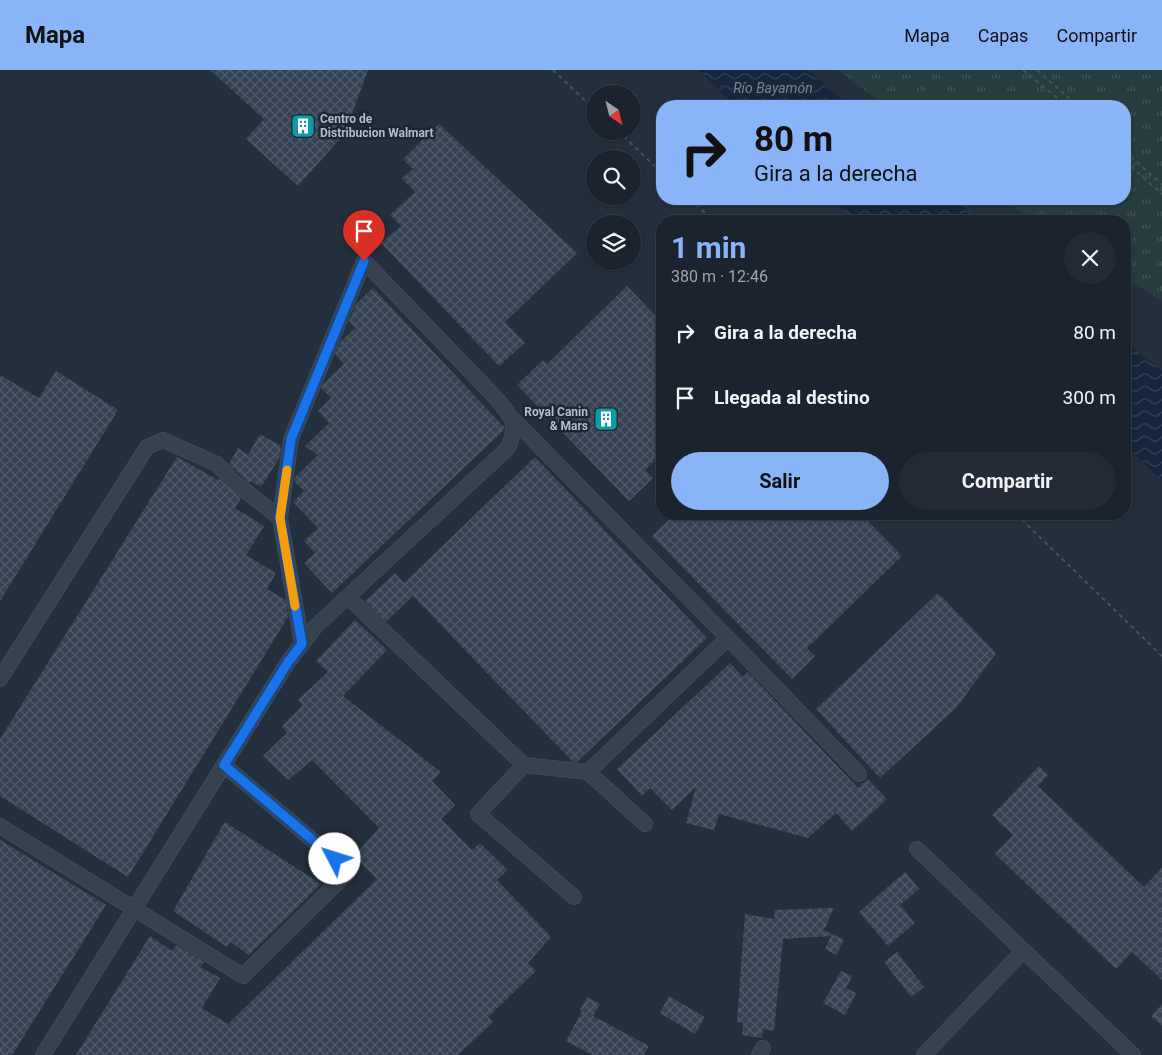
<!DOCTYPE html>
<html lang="es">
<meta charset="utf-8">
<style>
:root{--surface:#1b232e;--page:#242b36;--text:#f1f3f6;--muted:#a0a4aa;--line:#39404a;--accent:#8ab4f8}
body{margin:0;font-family:Roboto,sans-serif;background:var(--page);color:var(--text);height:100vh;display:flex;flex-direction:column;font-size:19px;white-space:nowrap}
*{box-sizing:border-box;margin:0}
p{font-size:16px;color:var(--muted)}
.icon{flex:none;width:28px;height:28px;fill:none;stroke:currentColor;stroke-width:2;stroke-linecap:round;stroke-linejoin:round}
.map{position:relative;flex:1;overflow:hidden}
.panel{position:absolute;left:656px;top:145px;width:475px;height:305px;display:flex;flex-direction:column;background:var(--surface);border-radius:20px;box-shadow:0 1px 4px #0004,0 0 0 1px var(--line)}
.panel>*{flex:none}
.banner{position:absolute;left:656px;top:30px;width:475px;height:105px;border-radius:20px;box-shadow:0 1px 4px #0004,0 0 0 1px var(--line);background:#8ab4f8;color:#111;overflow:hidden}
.needle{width:32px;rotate:145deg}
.fabs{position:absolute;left:586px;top:15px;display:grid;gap:10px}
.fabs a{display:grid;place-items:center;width:55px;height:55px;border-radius:50%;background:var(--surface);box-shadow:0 1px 4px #0004,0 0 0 1px var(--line);font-size:25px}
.pin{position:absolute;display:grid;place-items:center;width:42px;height:42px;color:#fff;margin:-51px -21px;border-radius:50% 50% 50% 0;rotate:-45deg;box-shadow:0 0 5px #0007}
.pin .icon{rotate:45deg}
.me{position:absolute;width:55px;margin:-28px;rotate:310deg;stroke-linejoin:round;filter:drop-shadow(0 0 4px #0008)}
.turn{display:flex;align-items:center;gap:18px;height:105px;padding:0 15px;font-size:22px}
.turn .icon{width:65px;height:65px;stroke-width:2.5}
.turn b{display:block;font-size:35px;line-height:42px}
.round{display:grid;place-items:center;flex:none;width:52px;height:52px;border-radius:26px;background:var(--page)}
.head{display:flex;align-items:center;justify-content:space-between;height:85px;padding:0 15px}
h1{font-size:30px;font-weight:700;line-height:38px;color:var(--accent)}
.cta{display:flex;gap:10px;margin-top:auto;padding:10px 15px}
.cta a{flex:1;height:58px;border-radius:30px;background:var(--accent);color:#111;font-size:20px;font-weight:700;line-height:58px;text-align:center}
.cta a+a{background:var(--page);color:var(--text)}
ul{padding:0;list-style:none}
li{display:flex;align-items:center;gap:15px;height:65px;padding:0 15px}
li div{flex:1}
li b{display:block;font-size:19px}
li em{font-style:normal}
header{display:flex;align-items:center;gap:30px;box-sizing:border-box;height:70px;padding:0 25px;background:var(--accent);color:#111}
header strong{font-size:24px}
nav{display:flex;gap:28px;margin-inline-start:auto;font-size:18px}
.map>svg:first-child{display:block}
.park{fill:url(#park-tufts)}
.water{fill:url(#water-waves)}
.building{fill:url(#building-cross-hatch)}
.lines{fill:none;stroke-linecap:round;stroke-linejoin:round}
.minor-casing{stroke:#414a57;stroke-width:16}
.path{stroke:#3f5557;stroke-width:2;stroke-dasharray:4 4;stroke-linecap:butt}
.minor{stroke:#38414e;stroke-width:14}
.route-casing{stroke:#114b97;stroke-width:12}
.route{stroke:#1a73e8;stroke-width:9}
.slow{stroke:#f59e0b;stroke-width:9}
.labels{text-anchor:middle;stroke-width:5;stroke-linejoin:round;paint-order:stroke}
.poi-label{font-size:12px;font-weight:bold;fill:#b4bcc9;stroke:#1d2633;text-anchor:start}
.water-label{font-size:14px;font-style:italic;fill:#6d86a8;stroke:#1d2633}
</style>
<header>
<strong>Mapa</strong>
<nav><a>Mapa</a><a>Capas</a><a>Compartir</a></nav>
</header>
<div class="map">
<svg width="1162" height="985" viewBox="0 0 1162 985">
<defs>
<pattern id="park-tufts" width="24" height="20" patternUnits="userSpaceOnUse" patternTransform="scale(1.25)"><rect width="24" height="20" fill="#263c3f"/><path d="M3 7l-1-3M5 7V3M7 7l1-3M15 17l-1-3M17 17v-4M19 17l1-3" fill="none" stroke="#435659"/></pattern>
<pattern id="water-waves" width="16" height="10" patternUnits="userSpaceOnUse" patternTransform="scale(1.25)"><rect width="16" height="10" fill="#17263c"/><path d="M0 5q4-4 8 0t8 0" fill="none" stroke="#364457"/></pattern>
<pattern id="building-cross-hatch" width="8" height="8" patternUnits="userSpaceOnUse" patternTransform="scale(1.25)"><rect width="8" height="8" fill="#364354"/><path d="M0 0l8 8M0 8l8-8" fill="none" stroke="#515c6b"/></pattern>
</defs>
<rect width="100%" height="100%" fill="#242f3e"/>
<polygon class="park" points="839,0 1162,0 1162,231 1125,208 1125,151 1034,151 1002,129 1125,129 1125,36 885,36"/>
<g class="water">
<polygon points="699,0 808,0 849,36 735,36"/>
<polygon points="831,129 954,129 979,151 855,151"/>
<polygon points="1125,272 1162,301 1162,410 1125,376"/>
</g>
<g class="building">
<polygon points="210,0 368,0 345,63 298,116 246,69 264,49"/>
<polygon points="439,54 577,183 505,252 525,273 499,296 381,173 401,156 390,145 415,122 402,108 413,99 403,89"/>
<polygon points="627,216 662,253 662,383 645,400 653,408 629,431 517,315 543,290 547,294"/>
<polygon points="373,218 504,357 504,360 332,523 304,493 315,483 304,471 318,458 293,432 304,421 294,411 294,408 318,385 305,376 329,353 318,341 331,328 321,318 323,314 344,294 335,284 340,272 355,258 349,251 356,234"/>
<polygon points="56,301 118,340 0,531 0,305 39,328"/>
<polygon points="260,364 281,376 280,387 261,417 251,411 249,413 229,394 238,378 248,385"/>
<polygon points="177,387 218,410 219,409 241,428 235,438 264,456 246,485 276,503 267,519 286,530 288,547 128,807 0,726 0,669"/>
<polygon points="535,387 707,568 577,692 573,692 413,526 386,552 365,531 395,503 404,513"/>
<polygon points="675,444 679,444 685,450 692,444 861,444 902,486 807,578 815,586 792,609 652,466"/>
<polygon points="938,523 996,583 957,637 880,708 816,639"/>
<polygon points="355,550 387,580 343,626 441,702 432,711 455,735 441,749 472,780 480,773 508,800 497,810 551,867 528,893 536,901 488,947 493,952 458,985 76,985 150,866 172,881 176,875 204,892 200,897 220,908 202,938 228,954 377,809 354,786 379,758 312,690 288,710 263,686 287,663 282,656 303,635 298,630 328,602 316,591"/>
<polygon points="730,593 743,607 748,602 858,718 868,709 887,729 852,761 836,743 808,768 719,744 714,760 686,753 696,717 672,740 650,718 642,726 617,699"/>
<polygon points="1039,696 1048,705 1038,716 1144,817 1162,798 1162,910 1132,882 1116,899 995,784 1013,765 992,745"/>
<polygon points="225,752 321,814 249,885 231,872 227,877 173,841"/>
<polygon points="0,770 106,835 12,985 0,985"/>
<polygon points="905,802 919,819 900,835 915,853 888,876 859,842"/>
<polygon points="834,838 824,860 844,870 836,885 825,879 831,866 783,869 774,961 763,959 762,968 742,965 743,953 737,952 745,844 774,849 775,840"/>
<polygon points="897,882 924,917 911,927 884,892"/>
<polygon points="841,901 852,906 846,918 856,923 845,945 823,933"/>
<polygon points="669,926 705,947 695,964 660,943"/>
<polygon points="587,927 600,934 593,946 649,976 644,985 592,985 566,971 582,941 580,940"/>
<polygon points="1162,934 1162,956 1151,946"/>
</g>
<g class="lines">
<g class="minor-casing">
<g id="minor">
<polyline points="348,527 524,695 588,702 728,568 511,347"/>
<polyline points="728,568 859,704"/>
<polyline points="0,609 147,377 163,370 217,394 234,412 280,448 302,574"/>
<polyline points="524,695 478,744 574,827"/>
<polyline points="588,702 645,754"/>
<polyline points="0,756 243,906 349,801 224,695"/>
<polyline points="917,779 1133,985"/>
<path d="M43,985L288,592L315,557L508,378C519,353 511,346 495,327L364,191L291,369L280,448"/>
<polyline points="759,985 763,978"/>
<polyline points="924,985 1023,881"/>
</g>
</g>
<g class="path">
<polyline points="553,0 595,40"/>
<polyline points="1023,0 1067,36"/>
<polyline points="1037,0 1078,36"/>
<polyline points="618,61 662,103"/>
<polyline points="1125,81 1162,115"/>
<polyline points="1125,91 1162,124"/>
<polyline points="690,129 714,151"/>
<polyline points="1016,444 1162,586"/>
</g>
<use href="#minor" class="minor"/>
</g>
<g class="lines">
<g class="route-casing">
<polyline id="route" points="335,789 224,695 288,592 302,574 280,448 291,369 364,191"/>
</g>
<use href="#route" class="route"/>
<polyline class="slow" points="287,400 280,448 295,536"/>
</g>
<defs>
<g id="building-square" transform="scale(1.25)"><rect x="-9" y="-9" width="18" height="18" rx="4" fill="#0f9aa8" stroke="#1d2633"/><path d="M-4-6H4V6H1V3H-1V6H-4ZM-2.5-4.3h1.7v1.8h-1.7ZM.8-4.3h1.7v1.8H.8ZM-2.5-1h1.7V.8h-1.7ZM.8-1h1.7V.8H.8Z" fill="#fff"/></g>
</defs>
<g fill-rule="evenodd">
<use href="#building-square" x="303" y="56"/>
<use href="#building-square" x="606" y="349"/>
</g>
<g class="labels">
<g class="poi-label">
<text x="320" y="53">Centro de<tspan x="320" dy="14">Distribucion Walmart</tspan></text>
<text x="588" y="346" text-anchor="end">Royal Canin<tspan x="588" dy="14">&amp; Mars</tspan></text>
</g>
<g class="water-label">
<text x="773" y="23">Río Bayamón</text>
</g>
</g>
</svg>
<div class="fabs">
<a><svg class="needle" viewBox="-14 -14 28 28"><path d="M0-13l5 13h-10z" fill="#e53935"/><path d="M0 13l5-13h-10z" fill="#a0a4aa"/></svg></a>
<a><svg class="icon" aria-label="search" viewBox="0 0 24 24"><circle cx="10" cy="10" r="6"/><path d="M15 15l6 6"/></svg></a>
<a><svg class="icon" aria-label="layers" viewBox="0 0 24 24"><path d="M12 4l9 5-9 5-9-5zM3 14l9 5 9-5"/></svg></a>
</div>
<div class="pin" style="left:364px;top:191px;background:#d93025"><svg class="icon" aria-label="arrive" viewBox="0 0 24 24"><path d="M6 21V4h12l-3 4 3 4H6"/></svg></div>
<svg class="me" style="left:335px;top:789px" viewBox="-20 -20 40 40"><circle r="19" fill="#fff"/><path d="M0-13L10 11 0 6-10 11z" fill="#1a73e8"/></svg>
<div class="banner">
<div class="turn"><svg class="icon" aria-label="right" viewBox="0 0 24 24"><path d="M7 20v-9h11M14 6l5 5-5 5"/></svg><div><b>80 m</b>Gira a la derecha</div></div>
</div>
<section class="panel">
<div class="head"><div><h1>1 min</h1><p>380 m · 12:46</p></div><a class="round"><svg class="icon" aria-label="close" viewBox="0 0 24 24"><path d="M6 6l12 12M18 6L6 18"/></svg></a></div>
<ul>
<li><svg class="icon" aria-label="right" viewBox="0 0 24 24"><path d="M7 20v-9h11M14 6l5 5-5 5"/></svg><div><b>Gira a la derecha</b></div><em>80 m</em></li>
<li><svg class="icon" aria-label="arrive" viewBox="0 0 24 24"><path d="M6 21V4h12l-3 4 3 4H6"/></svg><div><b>Llegada al destino</b></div><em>300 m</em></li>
</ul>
<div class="cta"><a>Salir</a><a>Compartir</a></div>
</section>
</div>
